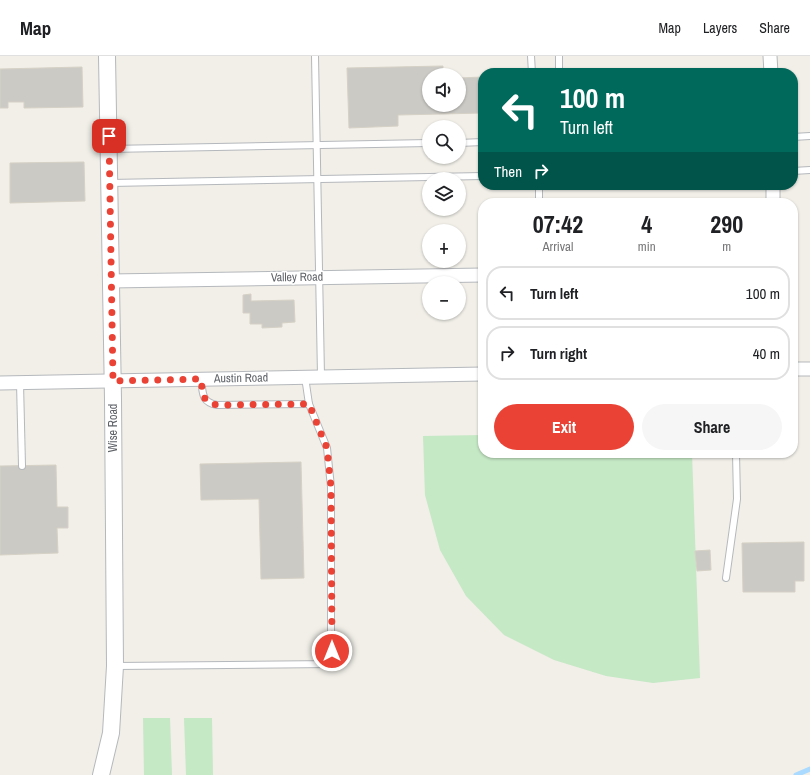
<!DOCTYPE html>
<meta charset="utf-8">
<style>
:root{--surface:#fff;--page:#f6f6f6;--text:#202124;--muted:#757577;--line:#e0e0e0;--accent:#ea4335}
body{margin:0;font-family:"Archivo Narrow",sans-serif;background:var(--page);color:var(--text);height:100vh;display:flex;flex-direction:column;font-size:15px;white-space:nowrap}
*{box-sizing:border-box;margin:0}
p{font-size:13px;color:var(--muted)}
.icon{flex:none;width:22px;height:22px;fill:none;stroke:currentColor;stroke-width:2;stroke-linecap:round;stroke-linejoin:round}
.map{position:relative;flex:1;overflow:hidden}
.drawer{position:absolute;left:478px;top:142px;width:320px;height:260px;display:flex;flex-direction:column;background:var(--surface);border-radius:16px;box-shadow:0 1px 3px #0004}
.drawer>*{flex:none}
.top-card{position:absolute;left:478px;top:12px;width:320px;height:122px;border-radius:16px;box-shadow:0 1px 3px #0004;background:#00695c;color:#fff;overflow:hidden}
.tools{position:absolute;left:422px;top:12px;display:grid;gap:8px}
.tools a{display:grid;place-items:center;width:44px;height:44px;border-radius:50%;background:var(--surface);box-shadow:0 1px 3px #0004;font-size:20px}
.pin{position:absolute;display:grid;place-items:center;width:34px;height:34px;color:#fff;margin:-17px;border-radius:8px;box-shadow:0 2px 6px #0006}
.me{position:absolute;width:44px;margin:-22px;rotate:0deg;stroke-linejoin:round;filter:drop-shadow(0 0 3px #0008)}
.turn{display:flex;align-items:center;gap:14px;height:84px;padding:0 16px;font-size:18px}
.turn .icon{width:52px;height:52px;stroke-width:2.5}
.turn b{display:block;font-size:28px;line-height:34px}
.then{display:flex;align-items:center;height:38px;padding:0 16px;background:#0003;gap:8px;font-size:15px}
.eta{display:flex;justify-content:space-evenly;align-items:center;height:68px;text-align:center}
.eta b{font-size:24px;font-weight:700;line-height:28px}
.button{display:flex;gap:8px;margin-top:auto;padding:8px 16px}
.button a{flex:1;height:46px;border-radius:24px;background:var(--accent);color:#fff;font-size:16px;font-weight:700;line-height:46px;text-align:center}
.button a+a{background:var(--page);color:var(--text)}
ul{padding:0;list-style:none}
li{display:flex;align-items:center;gap:12px;height:54px;margin:0 8px 6px;padding:0 8px;border:2px solid var(--line);border-radius:16px}
li div{flex:1}
li b{display:block;font-size:15px}
li em{font-style:normal}
header{display:flex;align-items:center;gap:24px;box-sizing:border-box;height:56px;padding:0 20px;background:var(--surface);border-bottom:1px solid var(--line)}
header strong{font-size:19px}
nav{display:flex;gap:22px;margin-inline-start:auto;font-size:14px}
.map>svg:first-child{display:block}
.green{fill:#c5e8c5}
.lines{fill:none;stroke-linecap:round;stroke-linejoin:round}
.stream{stroke:#aadaff;stroke-width:5}
.building{fill:#cccac5;stroke:#d6d1c6}
.service-casing{stroke:#b5b8bc;stroke-width:8}
.minor-casing{stroke:#b5b8bc;stroke-width:15}
.tertiary-casing{stroke:#b5b8bc;stroke-width:18}
.service{stroke:#fff;stroke-width:6}
.minor{stroke:#fff;stroke-width:13}
.tertiary{stroke:#fff;stroke-width:16}
.route{stroke:#ea4335;stroke-width:7;stroke-dasharray:0 12.6}
.labels{text-anchor:middle;stroke-width:3;stroke-linejoin:round;paint-order:stroke}
.street-label{font-size:12px;fill:#5f6368;stroke:#fff}
</style>
<header>
<strong>Map</strong>
<nav><a>Map</a><a>Layers</a><a>Share</a></nav>
</header>
<div class="map">
<svg width="810" height="719" viewBox="0 0 810 719">
<rect width="100%" height="100%" fill="#f1efe8"/>
<g class="green">
<polygon points="483,379 483,397 692,397 700,622 653,627 606,620 554,604 504,579 466,540 440,494 425,439 423,380"/>
<polygon points="143,662 170,662 172,719 144,719"/>
<polygon points="184,662 212,662 213,719 186,719"/>
</g>
<g class="lines">
<polyline class="stream" points="796,719 810,713"/>
</g>
<g class="building">
<polygon points="443,10 443,19 429,19 429,49 459,49 459,22 483,21 483,57 398,59 398,70 349,72 347,12"/>
<polygon points="82,11 83,51 24,52 24,46 8,46 8,52 0,52 0,13"/>
<polygon points="84,106 85,145 10,147 10,107"/>
<polygon points="251,238 251,245 294,244 295,266 282,267 282,271 262,272 262,268 250,268 250,257 243,257 243,239"/>
<polygon points="301,406 304,522 261,523 259,443 201,444 200,408"/>
<polygon points="56,409 57,451 68,451 68,472 57,472 58,497 0,499 0,410"/>
<polygon points="804,486 804,525 795,525 795,536 743,536 742,487"/>
<polygon points="710,494 711,514 697,515 695,495"/>
</g>
<g class="lines">
<g class="service-casing">
<g id="service">
<polyline points="315,0 321,320"/>
<polyline points="531,0 532,17"/>
<polyline points="559,0 559,17"/>
<polyline points="793,81 810,80"/>
<polyline points="459,87 483,86"/>
<polyline points="109,93 429,87"/>
<polyline points="793,115 810,114"/>
<polyline points="110,127 483,120"/>
<polyline points="539,129 539,147"/>
<path d="M201,323C203,337 201,346 217,349L309,348"/>
<polyline points="20,327 22,410"/>
<polyline points="726,522 737,443 736,397"/>
<polyline points="116,610 331,608 331,431 327,392 309,348 305,321"/>
</g>
</g>
<g class="minor-casing">
<g id="minor">
<polyline points="770,0 771,17"/>
<polyline points="773,129 773,147"/>
<polyline points="110,225 483,219"/>
<polyline points="793,313 810,313"/>
<polyline points="0,327 483,318"/>
</g>
</g>
<g class="tertiary-casing">
<polyline id="tertiary" points="101,719 111,677 115,610 113,343 107,0"/>
</g>
<use href="#service" class="service"/>
<use href="#minor" class="minor"/>
<use href="#tertiary" class="tertiary"/>
</g>
<g class="lines">
<path class="route" d="M109,80L113,325L201,323C203,337 201,346 217,349L309,348L327,392L331,431L332,595"/>
</g>
<g class="labels">
<g class="street-label">
<text transform="translate(297 221) rotate(-1)" y="4">Valley Road</text>
<text transform="translate(241 322) rotate(-1)" y="4">Austin Road</text>
<text transform="translate(113 372) rotate(-90)" y="4">Wise Road</text>
</g>
</g>
</svg>
<div class="tools">
<a><svg class="icon" aria-label="sound" viewBox="0 0 24 24"><path d="M4 9h4l5-4v14l-5-4H4zM17 9q2 3 0 6"/></svg></a>
<a><svg class="icon" aria-label="search" viewBox="0 0 24 24"><circle cx="10" cy="10" r="6"/><path d="M15 15l6 6"/></svg></a>
<a><svg class="icon" aria-label="layers" viewBox="0 0 24 24"><path d="M12 4l9 5-9 5-9-5zM3 14l9 5 9-5"/></svg></a>
<a>+</a>
<a>−</a>
</div>
<div class="pin" style="left:109px;top:80px;background:#d93025"><svg class="icon" aria-label="arrive" viewBox="0 0 24 24"><path d="M6 21V4h12l-3 4 3 4H6"/></svg></div>
<svg class="me" style="left:332px;top:595px" viewBox="-20 -20 40 40"><circle r="17" fill="#ea4335" stroke="#fff" stroke-width="3"/><path d="M0-11L8 9 0 5-8 9z" fill="#fff"/></svg>
<div class="top-card">
<div class="turn"><svg class="icon" aria-label="left" viewBox="0 0 24 24"><path d="M17 20v-9H6M10 6l-5 5 5 5"/></svg><div><b>100 m</b>Turn left</div></div>
<div class="then">Then<svg class="icon" aria-label="right" viewBox="0 0 24 24"><path d="M7 20v-9h11M14 6l5 5-5 5"/></svg></div>
</div>
<section class="drawer">
<div class="eta">
<div><b>07:42</b><p>Arrival</p></div>
<div><b>4</b><p>min</p></div>
<div><b>290</b><p>m</p></div>
</div>
<ul>
<li><svg class="icon" aria-label="left" viewBox="0 0 24 24"><path d="M17 20v-9H6M10 6l-5 5 5 5"/></svg><div><b>Turn left</b></div><em>100 m</em></li>
<li><svg class="icon" aria-label="right" viewBox="0 0 24 24"><path d="M7 20v-9h11M14 6l5 5-5 5"/></svg><div><b>Turn right</b></div><em>40 m</em></li>
</ul>
<div class="button"><a>Exit</a><a>Share</a></div>
</section>
</div>
